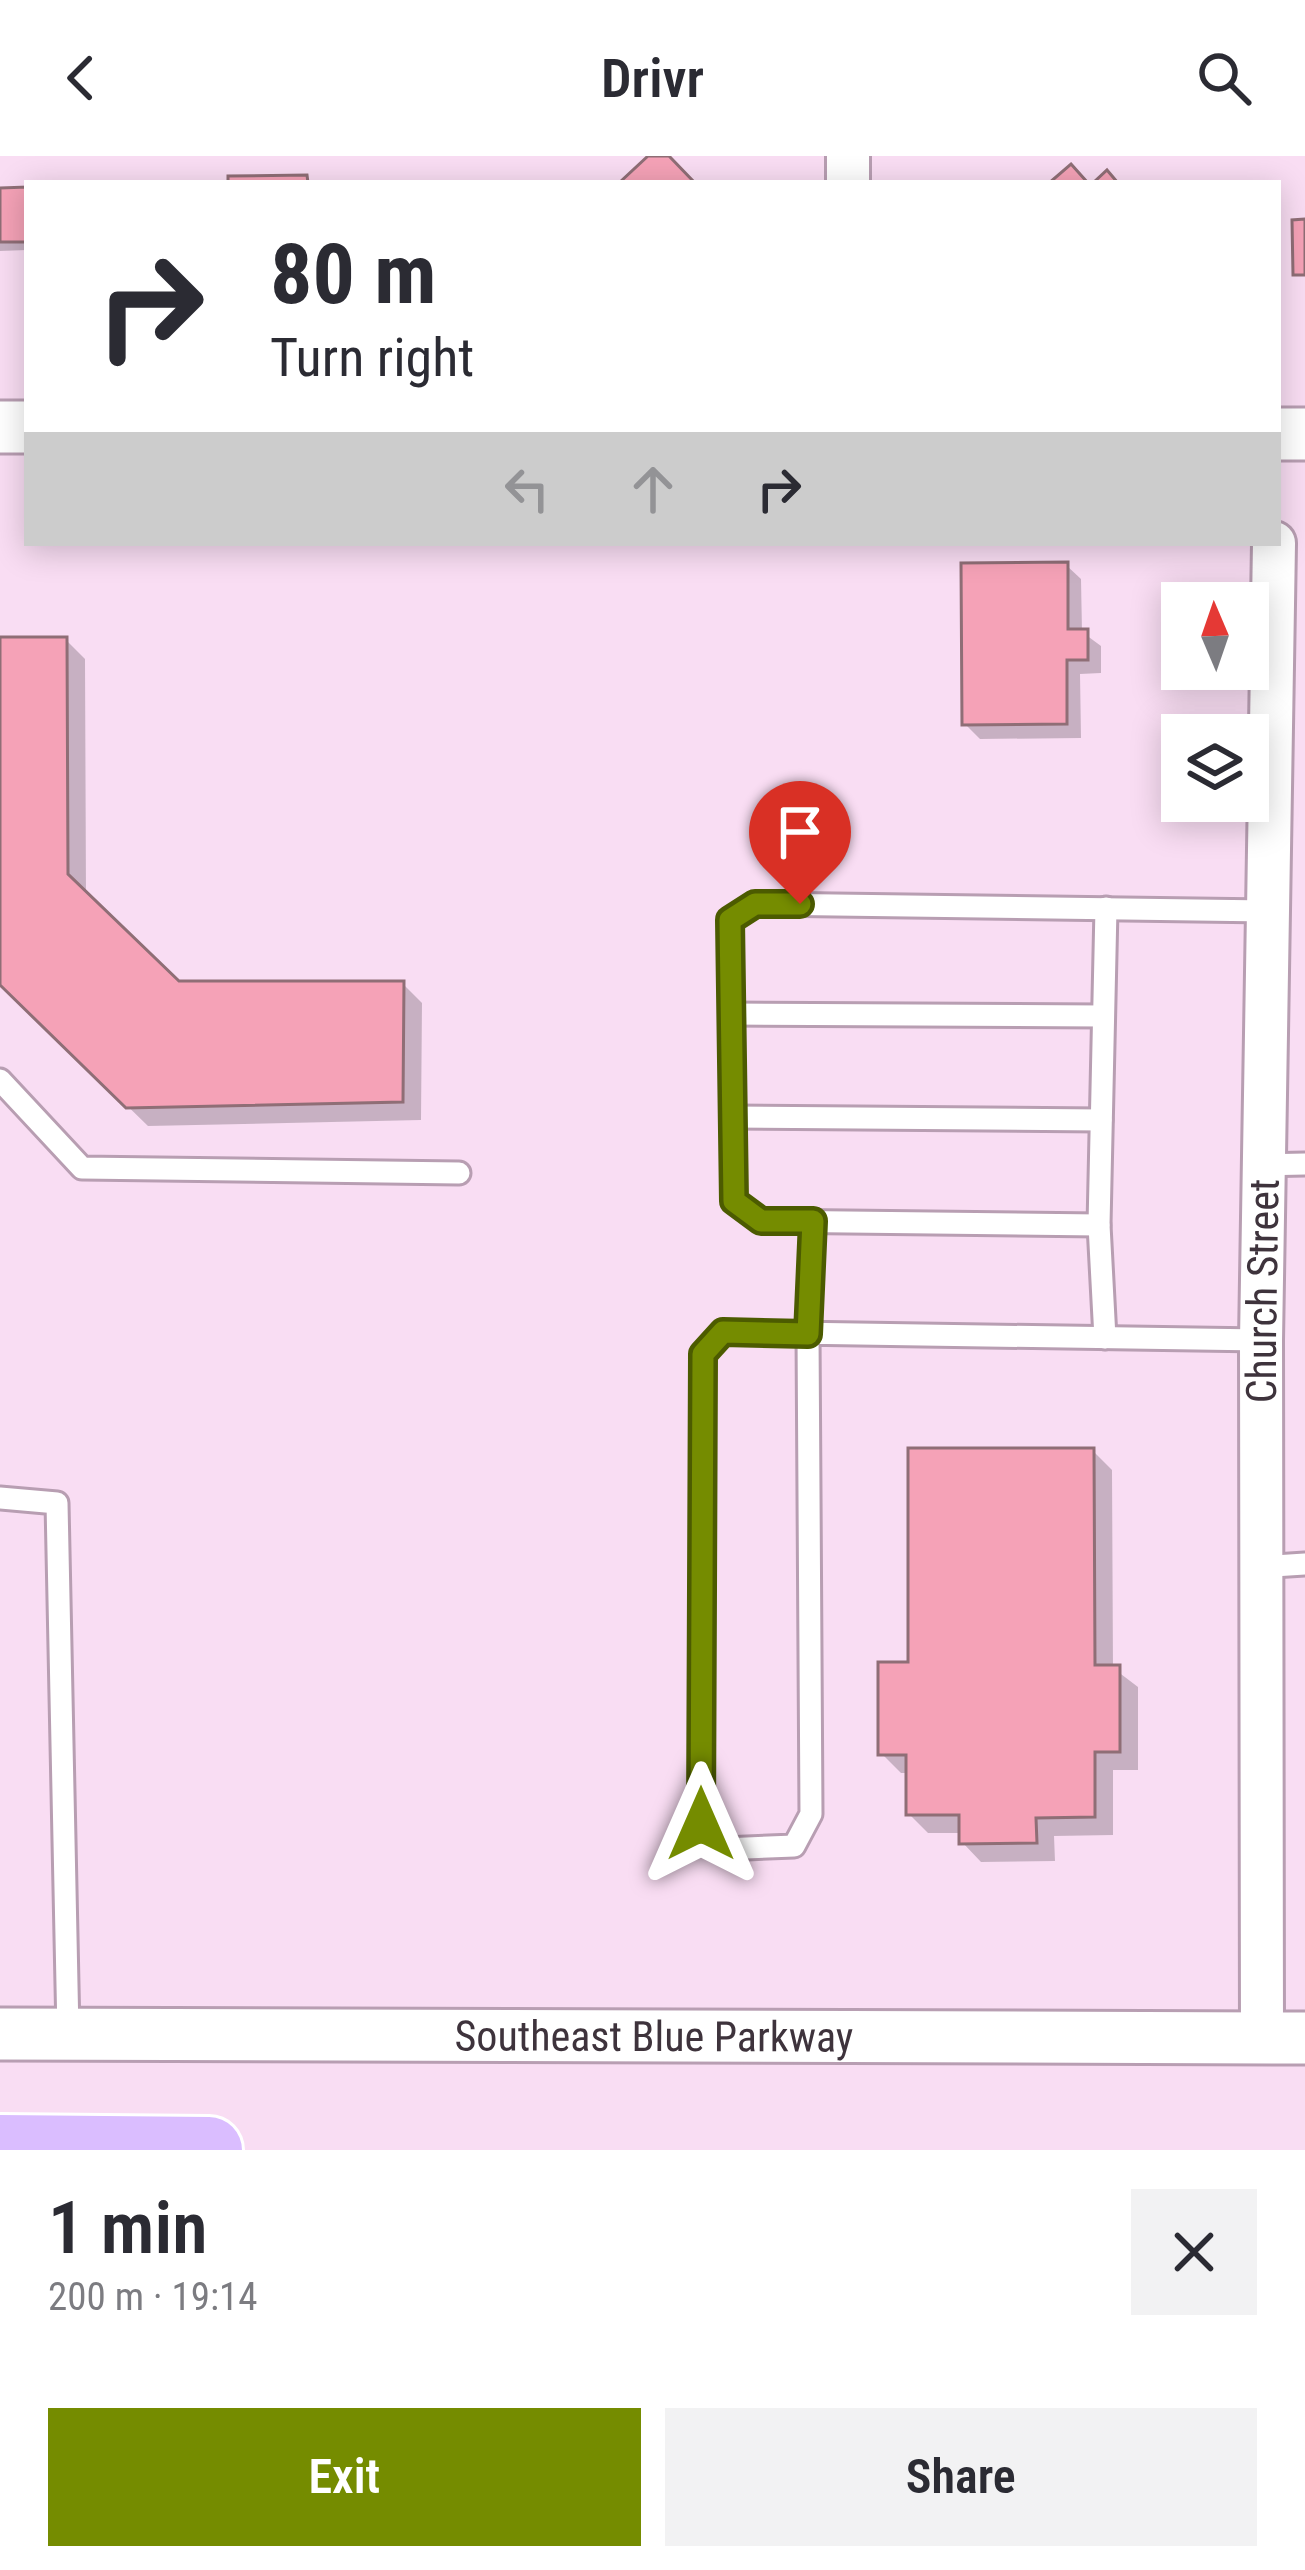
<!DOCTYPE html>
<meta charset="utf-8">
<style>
:root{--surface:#fff;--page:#f2f2f3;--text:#2b2b33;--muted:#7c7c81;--accent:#758c00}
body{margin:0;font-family:"Roboto Condensed",sans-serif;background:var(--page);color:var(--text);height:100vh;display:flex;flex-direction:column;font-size:45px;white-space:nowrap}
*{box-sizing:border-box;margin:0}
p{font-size:39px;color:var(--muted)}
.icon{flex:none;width:66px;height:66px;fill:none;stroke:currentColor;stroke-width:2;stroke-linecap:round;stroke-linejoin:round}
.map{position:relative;height:1994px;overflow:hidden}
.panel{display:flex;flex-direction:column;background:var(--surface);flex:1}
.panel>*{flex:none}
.banner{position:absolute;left:24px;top:24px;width:1257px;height:366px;border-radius:0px;box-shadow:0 6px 30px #0003;background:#fff;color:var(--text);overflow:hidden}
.needle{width:78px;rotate:358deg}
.fabs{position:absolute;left:1161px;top:426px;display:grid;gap:24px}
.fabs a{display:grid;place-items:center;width:108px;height:108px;border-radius:0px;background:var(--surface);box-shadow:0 6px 30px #0003;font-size:60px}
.pin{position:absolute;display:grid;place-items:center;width:102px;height:102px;color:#fff;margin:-123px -51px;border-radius:50% 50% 50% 0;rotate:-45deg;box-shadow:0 0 12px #0007}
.pin .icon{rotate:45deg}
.me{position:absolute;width:132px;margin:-66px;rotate:0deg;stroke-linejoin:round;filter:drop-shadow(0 0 9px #0008)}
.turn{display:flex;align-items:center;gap:42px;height:252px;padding:0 48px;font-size:54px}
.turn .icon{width:156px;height:156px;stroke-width:2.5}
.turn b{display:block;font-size:84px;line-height:102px}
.lanes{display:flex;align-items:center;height:114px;padding:0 48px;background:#0003;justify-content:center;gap:60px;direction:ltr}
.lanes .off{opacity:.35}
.round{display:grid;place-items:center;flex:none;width:126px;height:126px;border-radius:0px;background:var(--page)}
.summary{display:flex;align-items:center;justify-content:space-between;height:204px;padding:0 48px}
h1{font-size:72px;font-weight:600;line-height:90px}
.action{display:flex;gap:24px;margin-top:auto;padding:24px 48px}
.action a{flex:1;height:138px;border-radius:0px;background:var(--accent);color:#fff;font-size:48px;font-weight:600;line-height:138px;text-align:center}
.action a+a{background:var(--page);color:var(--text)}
header{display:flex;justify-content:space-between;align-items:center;height:156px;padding:0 48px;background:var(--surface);font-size:54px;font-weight:600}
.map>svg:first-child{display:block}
.shadow{fill:#0003}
.building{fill:#f5a2b7;stroke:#8f6e76;stroke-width:3}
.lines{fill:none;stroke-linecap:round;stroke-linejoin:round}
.service-casing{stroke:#b89eb2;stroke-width:27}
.minor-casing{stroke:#b89eb2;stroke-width:48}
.tertiary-casing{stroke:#b89eb2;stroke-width:57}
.motorway-casing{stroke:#fff;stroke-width:72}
.service{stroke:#fff;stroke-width:21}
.minor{stroke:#fff;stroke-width:42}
.tertiary{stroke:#fff;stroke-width:51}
.motorway{stroke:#dabdff;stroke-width:66}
.route-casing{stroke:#4c5b00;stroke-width:30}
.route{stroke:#758c00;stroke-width:21}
.labels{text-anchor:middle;stroke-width:10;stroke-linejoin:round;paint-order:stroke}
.street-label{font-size:42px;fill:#3e333c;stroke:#fff}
</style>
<header><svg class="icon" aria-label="back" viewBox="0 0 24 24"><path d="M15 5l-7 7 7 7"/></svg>Drivr<svg class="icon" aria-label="search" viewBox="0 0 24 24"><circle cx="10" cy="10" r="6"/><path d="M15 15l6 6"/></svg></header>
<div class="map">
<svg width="1305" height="1994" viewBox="0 0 1305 1994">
<rect width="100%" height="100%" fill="#f9ddf3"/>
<g class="shadow">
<polygon points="27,34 27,94 0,95 0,35"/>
<polygon points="1066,409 1081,423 1082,476 1101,490 1101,517 1080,518 1081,582 980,583 965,568"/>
<polygon points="0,484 66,484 85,503 86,740 178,828 403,828 422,847 421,964 148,970 0,826"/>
<polygon points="1093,1295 1112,1314 1113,1512 1138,1531 1138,1614 1113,1614 1113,1679 1054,1680 1055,1705 981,1706 962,1686 962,1677 928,1677 909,1658 909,1617 901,1617 881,1597 911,1509"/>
</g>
<g class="building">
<polygon points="648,0 669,0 695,27 619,27"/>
<polygon points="1071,8 1088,27 1049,27"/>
<polygon points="1107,14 1118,27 1093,27"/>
<polygon points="307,19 308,27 228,27 228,20"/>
<polygon points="27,31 27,86 0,86 0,32"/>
<polygon points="1305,63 1305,119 1293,119 1292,64"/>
<polygon points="1068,406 1068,473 1088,473 1088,504 1067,504 1067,568 962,569 961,407"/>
<polygon points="0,481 67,481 68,718 179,825 404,825 403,946 126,952 0,829"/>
<polygon points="908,1292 1094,1292 1095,1509 1120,1509 1120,1596 1095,1596 1095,1661 1036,1662 1037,1687 959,1688 959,1659 906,1659 906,1599 878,1599 878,1506 908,1506"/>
</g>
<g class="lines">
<g class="service-casing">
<g id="service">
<polyline points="731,858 1103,860"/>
<polyline points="0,924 82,1012 459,1017"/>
<polyline points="733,961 1101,964"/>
<polyline points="1263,1009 1305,1008"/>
<polyline points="813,1065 808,1178 811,1658 794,1690 723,1693 701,1668 703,1198 723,1176 1261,1184"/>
<polyline points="1099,1069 761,1065 734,1045 730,764 756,748 1268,755"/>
<polyline points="1105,1182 1099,1069 1106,752"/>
<polyline points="0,1342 57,1347 68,1877"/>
<polyline points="1259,1411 1305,1408"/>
</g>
</g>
<g class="minor-casing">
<g id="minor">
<polyline points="848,27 848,0"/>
<path id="s1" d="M1262,1882L1261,1184L1274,387"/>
</g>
</g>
<g class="tertiary-casing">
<g id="tertiary">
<polyline points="0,271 27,271"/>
<polyline points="1278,278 1305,278"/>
<path id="s2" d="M0,1878L1305,1882"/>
</g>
</g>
<g class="motorway-casing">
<polyline id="motorway" points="0,1992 209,1994"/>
</g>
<use href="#service" class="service"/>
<use href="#minor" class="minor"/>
<use href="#tertiary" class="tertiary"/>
<use href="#motorway" class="motorway"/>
</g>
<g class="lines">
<g class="route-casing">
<polyline id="route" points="701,1668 703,1198 723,1176 808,1178 813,1065 761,1065 734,1045 730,764 755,748 800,748"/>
</g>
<use href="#route" class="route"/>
</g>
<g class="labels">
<g class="street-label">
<text dy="15" stroke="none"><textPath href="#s1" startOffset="747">Church Street</textPath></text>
<text dy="15" stroke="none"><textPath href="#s2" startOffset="654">Southeast Blue Parkway</textPath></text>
</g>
</g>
</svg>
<div class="fabs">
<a><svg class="needle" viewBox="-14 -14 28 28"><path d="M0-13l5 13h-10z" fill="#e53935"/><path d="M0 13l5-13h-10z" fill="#7c7c81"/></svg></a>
<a><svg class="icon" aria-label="layers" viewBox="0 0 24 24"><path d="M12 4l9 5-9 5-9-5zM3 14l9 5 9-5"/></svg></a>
</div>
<div class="pin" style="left:800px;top:748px;background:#d93025"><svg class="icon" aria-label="arrive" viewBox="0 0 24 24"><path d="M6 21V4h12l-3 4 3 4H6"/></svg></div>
<svg class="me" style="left:701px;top:1668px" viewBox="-20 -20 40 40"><path d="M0-17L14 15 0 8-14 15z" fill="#758c00" stroke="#fff" stroke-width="4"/></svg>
<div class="banner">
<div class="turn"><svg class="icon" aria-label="right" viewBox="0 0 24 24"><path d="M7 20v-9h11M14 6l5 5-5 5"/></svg><div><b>80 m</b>Turn right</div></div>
<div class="lanes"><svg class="icon off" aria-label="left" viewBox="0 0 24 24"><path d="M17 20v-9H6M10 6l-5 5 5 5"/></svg><svg class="icon off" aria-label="ahead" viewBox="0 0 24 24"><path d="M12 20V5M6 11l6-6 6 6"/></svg><svg class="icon" aria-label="right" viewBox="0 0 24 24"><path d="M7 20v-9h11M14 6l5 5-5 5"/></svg></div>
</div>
</div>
<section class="panel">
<div class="summary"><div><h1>1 min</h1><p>200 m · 19:14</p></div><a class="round"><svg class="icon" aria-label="close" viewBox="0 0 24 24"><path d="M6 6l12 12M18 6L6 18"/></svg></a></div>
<div class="action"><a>Exit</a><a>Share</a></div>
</section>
